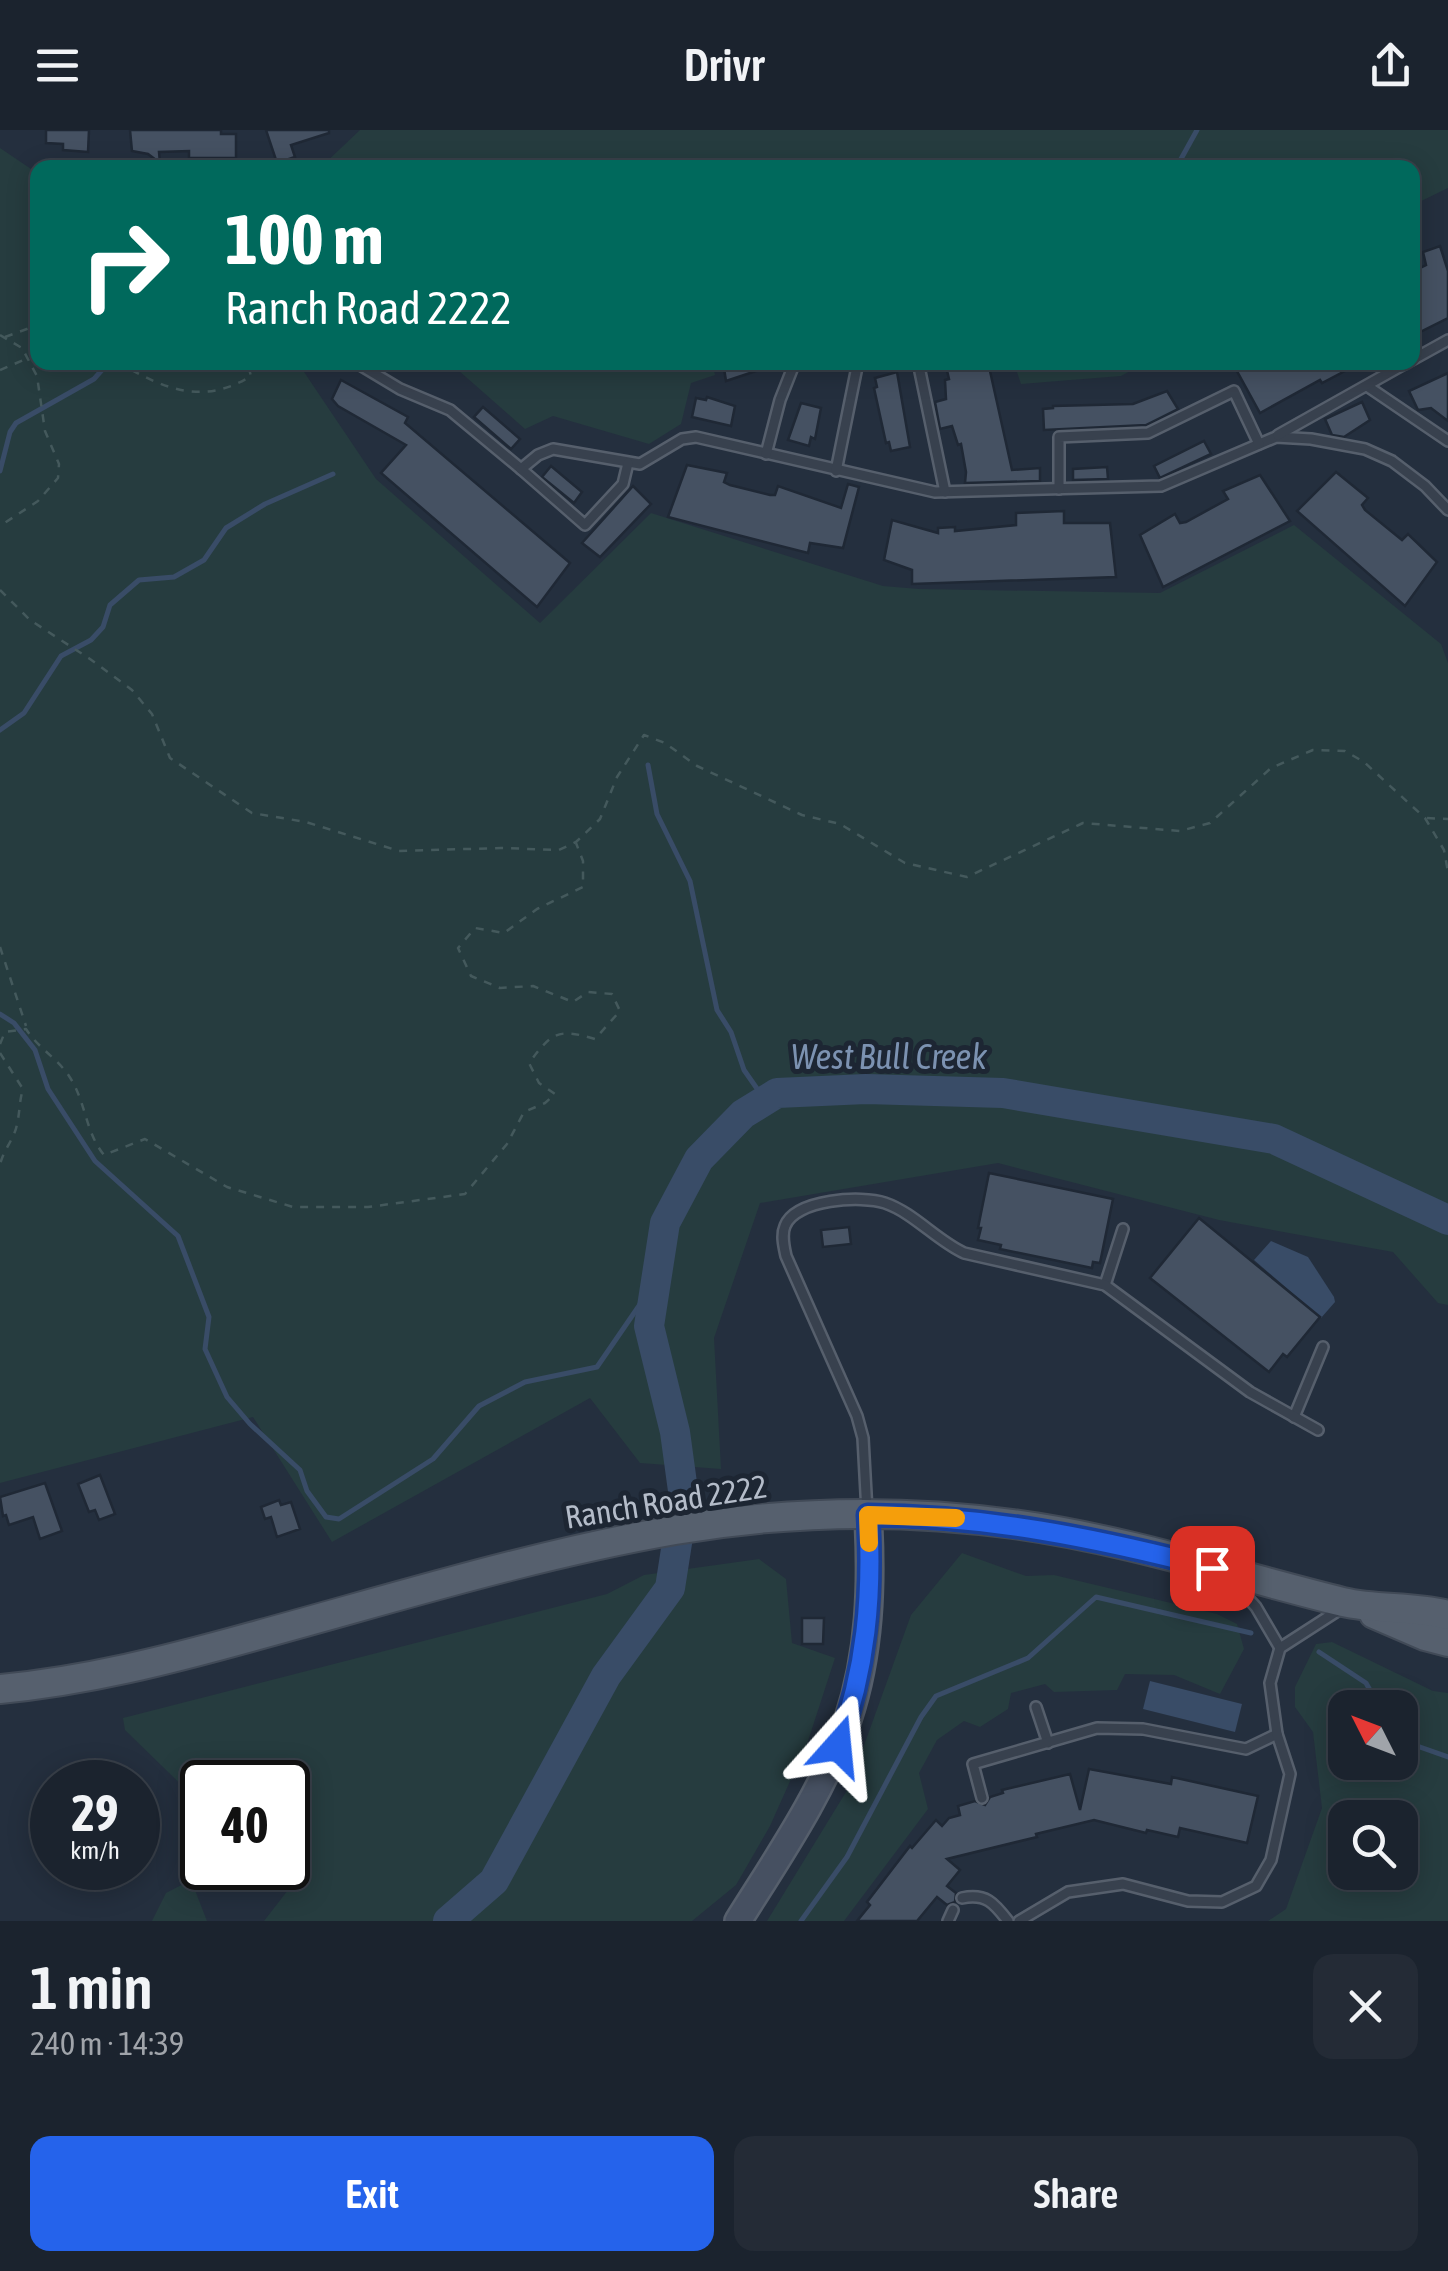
<!DOCTYPE html>
<meta charset="utf-8">
<style>
:root{--surface:#1b232e;--page:#242b36;--text:#f1f3f6;--muted:#a0a4aa;--line:#39404a;--accent:#2563eb}
body{margin:0;font-family:"Asap Condensed",sans-serif;background:var(--page);color:var(--text);height:100vh;display:flex;flex-direction:column;font-size:38px;white-space:nowrap}
*{box-sizing:border-box;margin:0}
p{font-size:32px;color:var(--muted)}
.icon{flex:none;width:55px;height:55px;fill:none;stroke:currentColor;stroke-width:2;stroke-linecap:round;stroke-linejoin:round}
.map{position:relative;height:1791px;overflow:hidden}
.panel{display:flex;flex-direction:column;background:var(--surface);flex:1}
.panel>*{flex:none}
.top-card{position:absolute;left:30px;top:30px;width:1390px;height:210px;border-radius:20px;box-shadow:0 5px 25px #0003,0 0 0 2px var(--line);background:#00695c;color:#fff;overflow:hidden}
.needle{width:65px;rotate:312deg}
.buttons{position:absolute;left:1328px;top:1560px;display:grid;gap:20px}
.buttons a{display:grid;place-items:center;width:90px;height:90px;border-radius:20px;background:var(--surface);box-shadow:0 5px 25px #0003,0 0 0 2px var(--line);font-size:50px}
.speed{position:absolute;left:30px;top:1630px;display:flex;gap:20px;font-size:50px;font-weight:700;text-align:center}
.speed>*{display:grid;place-content:center;width:130px;height:130px;border-radius:50%;background:var(--surface);box-shadow:0 5px 25px #0003,0 0 0 2px var(--line);line-height:1}
.speed small{font-size:25px;font-weight:400}
.speed .limit{border:5px solid #111;border-radius:15px;background:#fff;color:#111}
.pin{position:absolute;display:grid;place-items:center;width:85px;height:85px;color:#fff;margin:-42px;border-radius:20px;box-shadow:0 5px 15px #0006}
.me{position:absolute;width:110px;margin:-55px;rotate:18deg;stroke-linejoin:round;filter:drop-shadow(0 0 8px #0008)}
.turn{display:flex;align-items:center;gap:35px;height:210px;padding:0 30px;font-size:45px}
.turn .icon{width:130px;height:130px;stroke-width:2.5}
.turn b{display:block;font-size:70px;line-height:85px}
.round{display:grid;place-items:center;flex:none;width:105px;height:105px;border-radius:20px;background:var(--page)}
.overview{display:flex;align-items:center;justify-content:space-between;height:170px;padding:0 30px}
h1{font-size:60px;font-weight:600;line-height:75px}
.action{display:flex;gap:20px;margin-top:auto;padding:20px 30px}
.action a{flex:1;height:115px;border-radius:20px;background:var(--accent);color:#fff;font-size:40px;font-weight:600;line-height:115px;text-align:center}
.action a+a{background:var(--page);color:var(--text)}
header{display:flex;justify-content:space-between;align-items:center;height:130px;padding:0 30px;background:var(--surface);font-size:45px;font-weight:600}
.map>svg:first-child{display:block}
.green{fill:#263c3f;fill-rule:evenodd}
.water{fill:#394c67}
.lines{fill:none;stroke-linecap:round;stroke-linejoin:round}
.stream{stroke:#394c67;stroke-width:5}
.river{stroke:#394c67;stroke-width:30}
.building{fill:#455162;stroke:#1f2835;stroke-width:2.5}
.lane-casing{stroke:#565f6c;stroke-width:14}
.secondary-casing{stroke:#565f6c;stroke-width:30}
.primary-casing{stroke:#414a57;stroke-width:32}
.path{stroke:#44595c;stroke-width:2.5;stroke-dasharray:8 8;stroke-linecap:butt}
.lane{stroke:#38414e;stroke-width:9}
.secondary{stroke:#465061;stroke-width:25}
.primary{stroke:#56606e;stroke-width:28}
.route-casing{stroke:#184099;stroke-width:25}
.route{stroke:#2563eb;stroke-width:18}
.slow{stroke:#f59e0b;stroke-width:18}
.labels{text-anchor:middle;stroke-width:10;stroke-linejoin:round;paint-order:stroke}
.street-label{font-size:32px;fill:#b4bcc9;stroke:#1d2633}
.water-label{font-size:35px;font-style:italic;fill:#7c92b1;stroke:#1d2633}
</style>
<header><svg class="icon" aria-label="menu" viewBox="0 0 24 24"><path d="M4 6h16M4 12h16M4 18h16"/></svg>Drivr<svg class="icon" aria-label="share" viewBox="0 0 24 24"><path d="M12 15V3M7 8l5-5 5 5M5 13v7h14v-7"/></svg></header>
<div class="map">
<svg width="1448" height="1791" viewBox="0 0 1448 1791">
<rect width="100%" height="100%" fill="#242f3e"/>
<g class="green">
<polygon points="360,0 1448,0 1448,58 1413,75 1412,38 321,37"/>
<polygon points="0,18 37,43 38,232 298,233 376,349 540,493 651,383 883,456 919,459 1160,463 1294,395 1441,514 1448,533 1448,1175 1438,1173 1393,1122 1219,1090 998,1033 760,1073 714,1208 721,1339 640,1333 590,1268 332,1412 253,1287 0,1353"/>
<polygon points="712,233 715,245 691,253 681,294 649,314 553,286 525,299 450,233"/>
<polygon points="1014,233 1014,232 1145,233 1121,246 1021,254"/>
<polygon points="962,1423 1026,1446 1054,1445 1217,1484 1237,1494 1244,1519 1220,1564 1174,1545 1125,1544 1117,1560 1054,1562 1045,1554 1011,1563 1008,1579 980,1597 964,1591 937,1610 919,1643 928,1679 844,1791 767,1791 849,1657 911,1485"/>
<polygon points="759,1429 786,1449 792,1513 835,1528 808,1611 770,1696 736,1755 692,1791 264,1791 288,1760 266,1738 288,1738 288,1652 202,1652 202,1675 125,1600 123,1588 607,1464 644,1445"/>
<path d="M1332,1512L1433,1561L1448,1563V1791H1268L1286,1779L1322,1678L1313,1602L1295,1577V1557L1316,1514ZM1345,1578H1400V1632H1345ZM1345,1688H1400V1742H1345Z"/>
<polygon points="191,1750 207,1791 152,1791 166,1763"/>
</g>
<g class="water">
<polygon points="1271,1111 1308,1127 1334,1167 1335,1172 1321,1188 1254,1130"/>
<polygon points="1150,1551 1242,1574 1235,1602 1143,1579"/>
</g>
<g class="lines">
<g class="stream">
<polyline points="1176,38 1197,0"/>
<polyline points="0,341 10,302 16,293 94,249 109,232"/>
<polyline points="0,600 24,583 61,526 91,510 103,497 110,475 139,450 174,447 204,430 226,398 265,374 333,344"/>
<polyline points="648,635 657,684 690,751 717,880 731,902 744,940 765,970"/>
<polyline points="0,884 14,893 35,920 48,959 95,1031 178,1106 209,1187 205,1219 227,1267 250,1294 300,1340 307,1361 326,1387 339,1389 433,1329 479,1276 525,1252 597,1237 656,1151"/>
<polyline points="1319,1522 1366,1553 1380,1578"/>
<polyline points="1400,1610 1448,1627"/>
<polyline points="801,1791 847,1727 921,1587 936,1566 1028,1528 1096,1467 1251,1503"/>
</g>
<polyline class="river" points="448,1791 494,1751 606,1546 670,1458 684,1368 675,1302 649,1196 665,1093 699,1029 743,984 777,963 866,959 1003,963 1274,1009 1448,1090"/>
</g>
<g class="building">
<polygon points="46,0 89,0 88,22 63,20 63,14 46,13"/>
<polygon points="130,0 221,0 221,4 236,4 236,28 189,28 189,21 159,22 160,33 148,24 132,21"/>
<polygon points="266,0 329,0 329,3 291,15 295,27 277,33"/>
<polygon points="1440,116 1448,141 1448,188 1412,206 1412,142 1426,135 1423,122"/>
<polygon points="723,232 774,232 774,235 726,251"/>
<polygon points="945,232 988,232 1012,340 1040,338 1040,351 965,353 966,342 961,314 958,315 952,296 940,299 935,272 946,269 945,250 949,249"/>
<polygon points="1232,232 1362,232 1322,253 1320,250 1260,283"/>
<polygon points="897,242 910,317 891,321 889,312 886,313 874,258 877,257 875,248"/>
<polygon points="1448,243 1448,291 1431,278 1418,280 1409,261"/>
<polygon points="341,250 408,287 405,293 570,433 537,477 381,343 406,315 338,276 332,269"/>
<polygon points="1167,261 1178,279 1146,295 1044,300 1043,279 1053,278 1053,276 1133,274"/>
<polygon points="707,267 735,276 731,296 692,287 696,268 706,270"/>
<polygon points="1362,272 1370,290 1344,307 1332,305 1325,289"/>
<polygon points="801,273 821,278 815,309 811,307 809,316 788,310"/>
<polygon points="483,277 520,309 511,319 474,287"/>
<polygon points="1204,311 1211,324 1160,348 1154,336"/>
<polygon points="687,335 727,343 724,352 730,355 770,365 775,365 778,356 841,378 848,354 859,357 843,418 810,413 808,423 668,387"/>
<polygon points="551,336 582,362 574,373 542,347"/>
<polygon points="1107,337 1108,349 1073,350 1073,339"/>
<polygon points="1336,342 1368,368 1362,375 1365,380 1402,410 1408,404 1437,432 1405,476 1297,381"/>
<polygon points="1260,345 1290,391 1163,457 1140,405 1175,384 1180,393 1186,392 1228,369 1223,361"/>
<polygon points="633,356 651,374 600,427 582,413"/>
<polygon points="1064,381 1064,393 1110,393 1116,447 912,454 912,440 884,430 892,390 938,403 938,398 955,397 955,401 1016,395 1016,383"/>
<polygon points="989,1043 1113,1069 1100,1133 1093,1132 1092,1138 1000,1119 1001,1115 978,1110 981,1098 978,1098"/>
<polygon points="1199,1088 1320,1187 1287,1227 1283,1224 1269,1242 1150,1148"/>
<polygon points="849,1097 851,1114 823,1117 821,1100"/>
<polygon points="100,1345 115,1384 99,1390 95,1380 89,1382 78,1354"/>
<polygon points="45,1353 62,1401 40,1409 33,1387 9,1395 6,1385 3,1386 0,1367"/>
<polygon points="279,1370 281,1375 291,1372 300,1399 277,1407 271,1387 265,1389 261,1377"/>
<polygon points="802,1488 824,1488 823,1514 802,1514"/>
<polygon points="1089,1639 1171,1654 1172,1647 1258,1666 1247,1713 1180,1698 1178,1707 1147,1700 1146,1703 1094,1690 1036,1704 1037,1707 947,1729 960,1740 947,1756 956,1763 955,1772 947,1775 937,1767 917,1791 857,1791 870,1775 867,1772 910,1716 912,1718 936,1690 942,1696 949,1688 960,1685 958,1676 975,1671 985,1675 990,1667 1003,1663 1002,1660 1070,1644 1080,1680"/>
</g>
<g class="lines">
<g class="lane-casing">
<g id="lane">
<polyline points="1412,230 1448,210"/>
<polyline points="355,232 400,259 450,280 521,339 538,325 553,319 640,334 682,309 696,307 935,362 1161,356 1276,307 1311,309 1365,319 1392,331 1425,356 1448,380"/>
<polyline points="918,232 945,362"/>
<polyline points="1367,256 1448,311"/>
<polyline points="1278,305 1408,232"/>
<polyline points="766,324 780,270 795,232"/>
<polyline points="521,339 585,395 623,354 628,333"/>
<polyline points="836,341 858,232"/>
<polyline points="1059,359 1059,307 1148,303 1234,261 1259,314"/>
<polyline points="1105,1155 1123,1099"/>
<polyline points="1294,1287 1323,1217"/>
<path d="M867,1382L863,1308L857,1286L786,1126C784,1117 781,1105 785,1096C795,1069 862,1065 885,1073C914,1083 936,1110 964,1123L1105,1155L1250,1262L1318,1300"/>
<polyline points="1236,1455 1256,1477 1280,1518"/>
<polyline points="1036,1577 1048,1613"/>
<polyline points="982,1668 973,1634 1097,1598 1143,1599 1246,1619 1277,1604"/>
<path d="M962,1768C986,1763 994,1773 1008,1791"/>
<polyline points="948,1791 953,1780"/>
<polyline points="1019,1791 1068,1762 1123,1754 1188,1771 1222,1772 1256,1756 1271,1730 1290,1644 1277,1604 1270,1553 1280,1518 1342,1478"/>
</g>
</g>
<g class="secondary-casing">
<path id="secondary" d="M738,1791C778,1727 824,1661 848,1589C870,1523 872,1454 868,1385"/>
</g>
<g class="primary-casing">
<g id="primary">
<polyline points="1374,1484 1425,1506 1448,1512"/>
<path d="M0,1559C86,1551 168,1530 251,1507C391,1469 532,1425 675,1400C786,1381 902,1379 1013,1394C1125,1409 1234,1445 1343,1472C1377,1480 1414,1476 1448,1485"/>
</g>
</g>
<g class="path">
<polyline points="0,205 22,218 37,246 45,301 59,334 58,348 38,371 0,396"/>
<polyline points="5,207 38,195"/>
<path d="M118,232C163,259 203,276 251,246L247,232"/>
<polyline points="0,240 26,229"/>
<polyline points="0,460 30,490 90,529 132,560 152,584 170,628 252,683 306,692 399,721 501,718 559,720 576,712 600,689 617,647 644,605 665,613 697,636 802,685 840,694 905,733 967,747 1083,693 1180,701 1210,693 1271,638 1313,620 1345,621 1364,632 1425,688 1444,720 1448,742"/>
<polyline points="1427,688 1448,689"/>
<polyline points="0,817 26,896"/>
<path d="M0,914L5,902L26,899C38,918 57,928 69,946C86,971 85,1002 104,1025L145,1009L227,1057L293,1077H368L465,1064L507,1014L524,982L545,973L555,964L539,953L529,933C552,902 558,898 595,909L620,881L612,864L588,862L573,872L533,856L500,858L471,846L458,818L475,798L504,803L537,779L583,757V731L576,713"/>
<path d="M0,923L23,959C19,972 20,982 17,994C15,1008 3,1020 0,1035"/>
</g>
<use href="#lane" class="lane"/>
<use href="#secondary" class="secondary"/>
<use href="#primary" class="primary"/>
</g>
<g class="lines">
<g class="route-casing">
<path id="route" d="M838,1616C866,1540 873,1465 868,1385C986,1386 1097,1408 1212,1438"/>
</g>
<use href="#route" class="route"/>
<polyline class="slow" points="869,1413 868,1385 956,1388"/>
</g>
<g class="labels">
<g class="street-label">
<text transform="translate(666 1372) rotate(-9)" y="11">Ranch Road 2222</text>
</g>
<g class="water-label">
<text x="889" y="939">West Bull Creek</text>
</g>
</g>
</svg>
<div class="buttons">
<a><svg class="needle" viewBox="-14 -14 28 28"><path d="M0-13l5 13h-10z" fill="#e53935"/><path d="M0 13l5-13h-10z" fill="#a0a4aa"/></svg></a>
<a><svg class="icon" aria-label="search" viewBox="0 0 24 24"><circle cx="10" cy="10" r="6"/><path d="M15 15l6 6"/></svg></a>
</div>
<div class="speed"><div>29<small>km/h</small></div><div class="limit">40</div></div>
<div class="pin" style="left:1212px;top:1438px;background:#d93025"><svg class="icon" aria-label="arrive" viewBox="0 0 24 24"><path d="M6 21V4h12l-3 4 3 4H6"/></svg></div>
<svg class="me" style="left:838px;top:1616px" viewBox="-20 -20 40 40"><path d="M0-17L14 15 0 8-14 15z" fill="#2563eb" stroke="#fff" stroke-width="4"/></svg>
<div class="top-card">
<div class="turn"><svg class="icon" aria-label="right" viewBox="0 0 24 24"><path d="M7 20v-9h11M14 6l5 5-5 5"/></svg><div><b>100 m</b>Ranch Road 2222</div></div>
</div>
</div>
<section class="panel">
<div class="overview"><div><h1>1 min</h1><p>240 m · 14:39</p></div><a class="round"><svg class="icon" aria-label="close" viewBox="0 0 24 24"><path d="M6 6l12 12M18 6L6 18"/></svg></a></div>
<div class="action"><a>Exit</a><a>Share</a></div>
</section>
